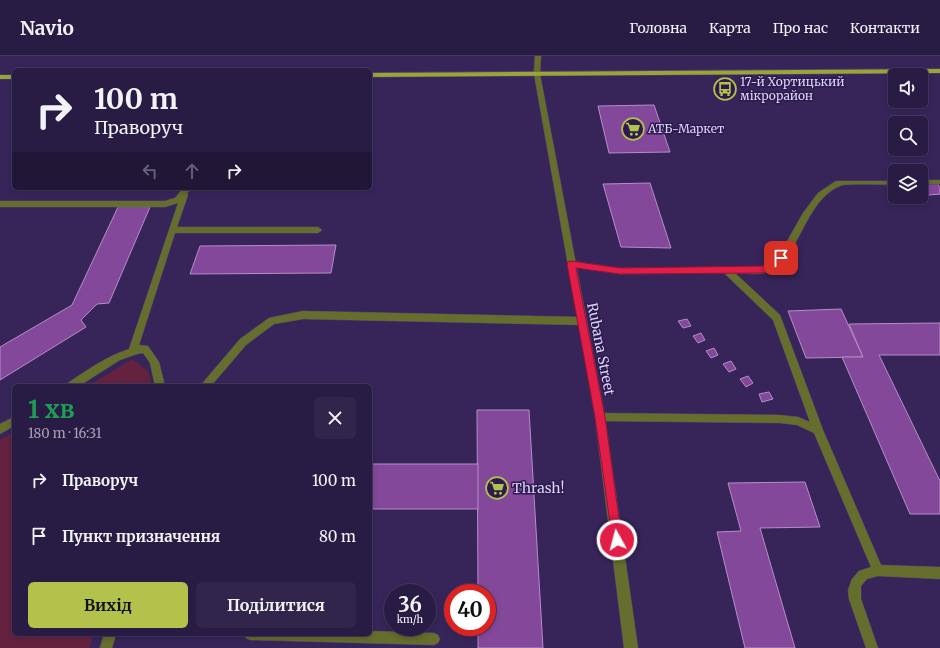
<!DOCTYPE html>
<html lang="uk">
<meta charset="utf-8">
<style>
:root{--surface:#291c44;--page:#31254b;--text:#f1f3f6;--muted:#a5a1b2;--line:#453a5d;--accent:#b3c24b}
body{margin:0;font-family:Merriweather,serif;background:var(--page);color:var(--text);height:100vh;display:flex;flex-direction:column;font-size:15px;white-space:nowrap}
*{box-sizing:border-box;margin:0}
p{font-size:13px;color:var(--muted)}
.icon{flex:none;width:22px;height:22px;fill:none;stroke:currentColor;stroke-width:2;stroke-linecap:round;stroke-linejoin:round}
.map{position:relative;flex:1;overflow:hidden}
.panel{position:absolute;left:12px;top:328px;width:360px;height:252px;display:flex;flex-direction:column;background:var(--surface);border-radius:6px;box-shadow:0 2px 6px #0003,0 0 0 1px var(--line)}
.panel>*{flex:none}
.top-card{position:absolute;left:12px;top:12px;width:360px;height:122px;border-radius:6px;box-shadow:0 2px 6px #0003,0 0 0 1px var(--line);background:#291c44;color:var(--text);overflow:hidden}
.buttons{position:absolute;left:888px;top:12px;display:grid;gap:8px}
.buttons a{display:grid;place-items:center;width:40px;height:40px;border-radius:6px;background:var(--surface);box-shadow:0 2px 6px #0003,0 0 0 1px var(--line);font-size:20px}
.speed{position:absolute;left:384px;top:528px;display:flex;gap:8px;font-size:20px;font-weight:700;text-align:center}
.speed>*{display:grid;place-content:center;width:52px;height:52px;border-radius:50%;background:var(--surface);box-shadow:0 2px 6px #0003,0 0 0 1px var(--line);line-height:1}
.speed small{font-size:10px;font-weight:400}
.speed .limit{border:6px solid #d22;background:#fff;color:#111}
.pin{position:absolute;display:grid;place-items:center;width:34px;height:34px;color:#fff;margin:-17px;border-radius:8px;box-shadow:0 2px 6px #0006}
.me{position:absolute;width:44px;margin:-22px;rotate:353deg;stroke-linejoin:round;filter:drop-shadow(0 0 3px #0008)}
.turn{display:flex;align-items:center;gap:14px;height:84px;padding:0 16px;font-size:18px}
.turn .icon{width:52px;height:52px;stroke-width:2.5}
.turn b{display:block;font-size:28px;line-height:34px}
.lanes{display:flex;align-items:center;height:38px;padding:0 16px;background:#0003;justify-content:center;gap:20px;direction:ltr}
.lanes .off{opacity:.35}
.round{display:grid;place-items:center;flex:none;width:42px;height:42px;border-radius:6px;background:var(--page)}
.overview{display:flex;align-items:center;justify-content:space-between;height:68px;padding:0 16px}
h1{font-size:24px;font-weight:700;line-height:30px;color:#1e9e55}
.primary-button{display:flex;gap:8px;margin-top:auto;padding:8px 16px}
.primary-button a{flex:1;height:46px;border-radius:6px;background:var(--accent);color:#111;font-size:16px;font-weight:700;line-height:46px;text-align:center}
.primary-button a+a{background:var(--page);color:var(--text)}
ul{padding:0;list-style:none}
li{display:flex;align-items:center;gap:12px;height:56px;padding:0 16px}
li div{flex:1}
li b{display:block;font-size:15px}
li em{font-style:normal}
header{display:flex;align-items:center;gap:24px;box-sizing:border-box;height:56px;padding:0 20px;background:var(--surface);border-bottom:1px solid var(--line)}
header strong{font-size:19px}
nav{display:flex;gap:22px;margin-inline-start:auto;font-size:14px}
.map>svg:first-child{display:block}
.green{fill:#64223f}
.building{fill:#84489b;stroke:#b58dc6}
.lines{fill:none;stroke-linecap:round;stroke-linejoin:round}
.service-casing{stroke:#514173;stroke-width:1}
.minor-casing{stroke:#514173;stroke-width:1}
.tertiary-casing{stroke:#514173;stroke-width:1}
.primary-casing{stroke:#514173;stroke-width:1}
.service{fill:#656e2c;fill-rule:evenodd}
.minor{fill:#656e2c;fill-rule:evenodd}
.tertiary{fill:#656e2c;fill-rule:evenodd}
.primary{fill:#99a636;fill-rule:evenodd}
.route{fill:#e11d48;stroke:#92132f}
.labels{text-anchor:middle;stroke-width:3;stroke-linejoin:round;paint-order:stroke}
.far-poi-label{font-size:12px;fill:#dbd4f5;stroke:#2d1a4f;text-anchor:start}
.street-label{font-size:14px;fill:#dbd4f5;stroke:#2d1a4f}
.poi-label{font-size:14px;fill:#dbd4f5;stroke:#2d1a4f;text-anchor:start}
</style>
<header>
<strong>Navio</strong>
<nav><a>Головна</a><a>Карта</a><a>Про нас</a><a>Контакти</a></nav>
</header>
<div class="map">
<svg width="940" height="592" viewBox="0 0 940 592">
<rect width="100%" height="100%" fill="#37255a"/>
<g class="green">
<polygon points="132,303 148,315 152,330 88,330"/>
<polygon points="14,376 14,578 94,578 89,592 0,592 0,384"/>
</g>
<g class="building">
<polygon points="654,49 670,96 609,97 598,50"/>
<polygon points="650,127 671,192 621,191 603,128"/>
<polygon points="937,127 940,132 940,138 929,139 922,128"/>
<polygon points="118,151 150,151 109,247 97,248 81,264 86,271 0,324 0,291 72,249"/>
<polygon points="336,189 331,217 190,218 200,190"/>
<polygon points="841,253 863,301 806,302 788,255"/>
<polygon points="687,263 691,270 683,272 678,265"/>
<polygon points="940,267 940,299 879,299 940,425 940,458 910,458 842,301 863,301 849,268"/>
<polygon points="701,277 705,284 698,287 693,280"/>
<polygon points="714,292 718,299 711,302 706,295"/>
<polygon points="731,305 736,313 729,316 723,308"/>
<polygon points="748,320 753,327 746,331 740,323"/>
<polygon points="769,336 773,343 762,346 759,338"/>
<polygon points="477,354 529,354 543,592 478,592 478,571 487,571 487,537 478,537"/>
<rect x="370" y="408" width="108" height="45"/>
<polygon points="805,426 820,471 760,472 795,592 745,592 717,476 741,475 728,427"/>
</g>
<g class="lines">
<g class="service-casing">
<g id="service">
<rect x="921" y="124" width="19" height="4"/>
<path d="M836,125H895V129C885,129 846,127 840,130C803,145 799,208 765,217C756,219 744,217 735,217L780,259L823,374L881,509L940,511V523L878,520L867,523L861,530V543L878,592H866L849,543L848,534L852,523L859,515L871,511L814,377L797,369L780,367L600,365L597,364L595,361L597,358L600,357L780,359L798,361L810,366L773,264L724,217L620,218L571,211L567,208L571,205L620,212L763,211L772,207L778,201L803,157L818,137Z"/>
<path d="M183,132H191L187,138L188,139L177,171H318L322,174L318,177H175L139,289L148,290L159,306L165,330H155L150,307L143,297L137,298L120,304L79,330H66L68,327C87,314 107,300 129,293L178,147L165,151H0V145H165L175,142Z"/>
<polygon points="303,255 582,261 585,262 586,265 585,268 582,269 303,263 274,268 246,289 211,330 200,330 240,283 269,262"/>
<polygon points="14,361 14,370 0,378 0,368"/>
<polygon points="370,575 434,577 438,579 440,583 438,587 434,589 250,584 246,582 244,578 370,578"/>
<polygon points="104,578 116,578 112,592 100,592"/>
</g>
</g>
<g class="minor-casing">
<polygon id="minor" points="535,0 541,0 540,18 537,20 534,18"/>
</g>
<g class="tertiary-casing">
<polygon id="tertiary" points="537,16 540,18 605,361 638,592 624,592 595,361 534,18"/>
</g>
<g class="primary-casing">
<g id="primary">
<polygon points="940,13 940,17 370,21 370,17"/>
<rect x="0" y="19" width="14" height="4"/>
</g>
</g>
<use href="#service" class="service"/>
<use href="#minor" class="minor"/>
<use href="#tertiary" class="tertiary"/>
<use href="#primary" class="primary"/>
</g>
<polygon class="route" points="781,199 784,200 784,205 777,211 764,217 620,218 576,212 605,361 622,484 621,488 617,490 613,488 595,361 567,208 568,206 571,205 620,212 763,210"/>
<defs>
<g id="bus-ring" transform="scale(1.15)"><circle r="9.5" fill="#2d1a4f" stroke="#b3c24b" stroke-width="1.5"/><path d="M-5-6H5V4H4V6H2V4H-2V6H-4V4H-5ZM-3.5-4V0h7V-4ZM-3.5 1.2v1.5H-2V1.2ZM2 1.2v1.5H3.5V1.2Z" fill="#b3c24b"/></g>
<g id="supermarket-ring" transform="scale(1.15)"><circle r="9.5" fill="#2d1a4f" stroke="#b3c24b" stroke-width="1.5"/><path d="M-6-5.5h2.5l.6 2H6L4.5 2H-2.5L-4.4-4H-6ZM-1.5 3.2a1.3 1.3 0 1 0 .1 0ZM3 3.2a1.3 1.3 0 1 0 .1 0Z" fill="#b3c24b"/></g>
</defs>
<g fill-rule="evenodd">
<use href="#bus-ring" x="725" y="33"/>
<use href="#supermarket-ring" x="633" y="73"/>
<use href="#supermarket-ring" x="497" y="432"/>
</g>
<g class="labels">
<g class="far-poi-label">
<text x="740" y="30">17-й Хортицький<tspan x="740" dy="14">мікрорайон</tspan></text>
<text x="648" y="77">АТБ-Маркет</text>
</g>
<g class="street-label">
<text transform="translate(601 293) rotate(79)" y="5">Rubana Street</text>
</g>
<g class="poi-label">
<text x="512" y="437">Thrash!</text>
</g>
</g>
</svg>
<div class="buttons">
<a><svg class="icon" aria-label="sound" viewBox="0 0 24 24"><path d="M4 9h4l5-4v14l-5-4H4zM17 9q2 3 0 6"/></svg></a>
<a><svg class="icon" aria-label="search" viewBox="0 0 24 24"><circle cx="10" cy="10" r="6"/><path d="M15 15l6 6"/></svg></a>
<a><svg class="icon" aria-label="layers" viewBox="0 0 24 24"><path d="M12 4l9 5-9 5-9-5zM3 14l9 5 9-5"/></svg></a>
</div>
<div class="speed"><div>36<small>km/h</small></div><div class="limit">40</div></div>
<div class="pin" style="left:781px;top:202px;background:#d93025"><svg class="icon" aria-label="arrive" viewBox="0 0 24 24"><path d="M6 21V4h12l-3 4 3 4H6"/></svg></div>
<svg class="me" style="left:617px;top:484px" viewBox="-20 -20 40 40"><circle r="17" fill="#e11d48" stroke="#fff" stroke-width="3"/><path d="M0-11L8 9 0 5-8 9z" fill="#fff"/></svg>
<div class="top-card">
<div class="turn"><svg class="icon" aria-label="right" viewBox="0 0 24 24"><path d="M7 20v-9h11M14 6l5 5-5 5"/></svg><div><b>100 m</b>Праворуч</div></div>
<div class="lanes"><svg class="icon off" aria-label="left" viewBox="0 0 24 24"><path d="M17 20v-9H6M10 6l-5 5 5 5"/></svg><svg class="icon off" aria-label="ahead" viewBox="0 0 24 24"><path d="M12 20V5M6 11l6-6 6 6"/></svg><svg class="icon" aria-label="right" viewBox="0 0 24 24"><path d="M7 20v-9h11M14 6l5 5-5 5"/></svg></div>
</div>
<section class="panel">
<div class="overview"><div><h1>1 хв</h1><p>180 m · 16:31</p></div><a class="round"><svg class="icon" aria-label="close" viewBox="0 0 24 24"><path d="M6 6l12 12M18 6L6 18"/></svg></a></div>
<ul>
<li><svg class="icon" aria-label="right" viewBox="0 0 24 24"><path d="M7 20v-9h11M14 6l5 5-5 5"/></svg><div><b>Праворуч</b></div><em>100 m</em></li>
<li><svg class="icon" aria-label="arrive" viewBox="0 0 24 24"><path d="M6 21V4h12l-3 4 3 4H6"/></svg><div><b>Пункт призначення</b></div><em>80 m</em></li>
</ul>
<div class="primary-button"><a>Вихід</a><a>Поділитися</a></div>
</section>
</div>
